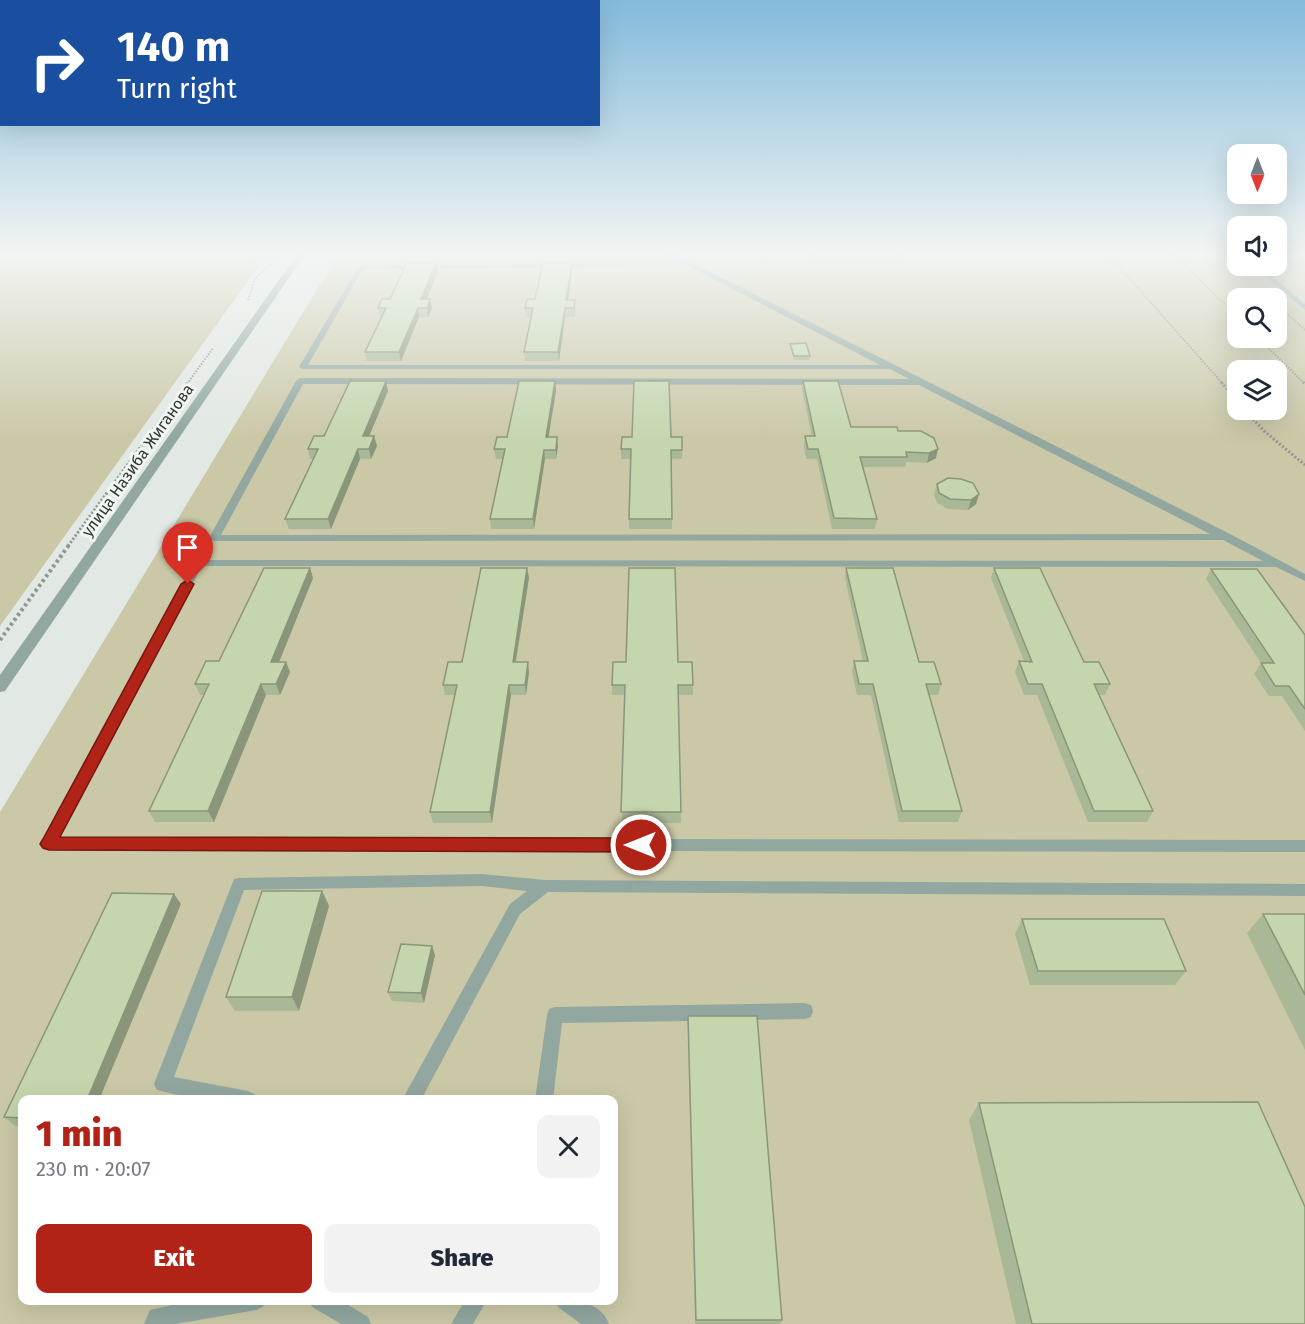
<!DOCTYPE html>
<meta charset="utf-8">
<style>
:root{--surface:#fff;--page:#f2f2f3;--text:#1f2937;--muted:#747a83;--accent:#b12316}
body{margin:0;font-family:"Fira Sans",sans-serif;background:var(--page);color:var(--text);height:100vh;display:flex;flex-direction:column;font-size:22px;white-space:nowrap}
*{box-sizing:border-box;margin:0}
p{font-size:20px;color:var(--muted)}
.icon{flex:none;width:33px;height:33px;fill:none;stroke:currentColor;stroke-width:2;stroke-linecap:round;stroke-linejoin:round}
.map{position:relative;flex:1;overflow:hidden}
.sheet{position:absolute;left:18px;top:1095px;width:600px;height:210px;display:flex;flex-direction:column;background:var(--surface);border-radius:12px;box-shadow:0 6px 24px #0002}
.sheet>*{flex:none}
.banner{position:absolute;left:0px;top:0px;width:600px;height:126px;box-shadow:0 6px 24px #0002;background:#1a4fa0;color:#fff;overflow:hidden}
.needle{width:39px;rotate:180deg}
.tools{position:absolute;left:1227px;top:144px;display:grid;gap:12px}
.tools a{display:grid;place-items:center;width:60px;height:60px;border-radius:12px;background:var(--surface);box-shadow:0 6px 24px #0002;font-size:30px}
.pin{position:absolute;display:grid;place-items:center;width:51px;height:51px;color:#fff;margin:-62px -26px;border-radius:50% 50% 50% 0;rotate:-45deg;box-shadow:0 0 6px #0007}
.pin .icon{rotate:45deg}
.me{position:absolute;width:66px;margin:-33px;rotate:270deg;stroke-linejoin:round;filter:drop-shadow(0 0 4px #0008)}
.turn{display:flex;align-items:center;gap:21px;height:126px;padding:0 18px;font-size:27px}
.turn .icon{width:78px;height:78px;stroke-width:2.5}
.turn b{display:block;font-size:42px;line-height:51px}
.round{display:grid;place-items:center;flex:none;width:63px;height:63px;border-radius:12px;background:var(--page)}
.summary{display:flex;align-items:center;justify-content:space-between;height:102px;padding:0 18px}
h1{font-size:36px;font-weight:800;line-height:45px;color:var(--accent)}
.action{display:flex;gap:12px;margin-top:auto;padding:12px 18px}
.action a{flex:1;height:69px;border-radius:12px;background:var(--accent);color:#fff;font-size:24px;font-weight:800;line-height:69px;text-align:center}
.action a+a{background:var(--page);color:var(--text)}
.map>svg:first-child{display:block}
.green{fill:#cbc8a7;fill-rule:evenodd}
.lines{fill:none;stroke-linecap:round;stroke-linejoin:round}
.path-far2{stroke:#929794;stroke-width:2;stroke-dasharray:1.5 1.5;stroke-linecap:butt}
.path-far1{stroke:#929794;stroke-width:3;stroke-dasharray:2 2;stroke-linecap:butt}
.path{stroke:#929794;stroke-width:4;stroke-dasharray:3 3;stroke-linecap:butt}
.service{fill:#91a7a0;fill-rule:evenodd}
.tertiary{fill:#91a7a0;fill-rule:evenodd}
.wall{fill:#a9b896}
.shaded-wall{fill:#8a967a}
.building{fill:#c5d6ae;stroke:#8a967a;stroke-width:1.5}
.route{fill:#b12316;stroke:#73170e;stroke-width:1.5}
.labels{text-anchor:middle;stroke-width:6;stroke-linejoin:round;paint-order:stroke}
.far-street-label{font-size:16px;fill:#333634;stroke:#f0f6f1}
</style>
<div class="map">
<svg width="1305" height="1324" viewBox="0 0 1305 1324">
<rect width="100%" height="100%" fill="#e2e8e4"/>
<g class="green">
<polygon points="0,253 268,253 0,626"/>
<path d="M339,253H1237L1238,266H1276L1277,253H1305V1324H0V812ZM1238,298H1276V338H1238ZM1238,370H1276V410H1238ZM22,1100H614V1300H22Z"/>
</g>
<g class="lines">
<g class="path-far2">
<polyline points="802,253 811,256 881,260 912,253"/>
<polyline points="1107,253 1223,384"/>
<polyline points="1172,253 1238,317"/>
<polyline points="1220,253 1244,275"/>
<polyline points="248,300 255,279 280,255"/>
<polyline points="1286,313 1305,330"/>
<polyline points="1258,338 1305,384"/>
<polyline points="187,384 213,348"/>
</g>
<g class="path-far1">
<polyline points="1221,382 1238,401"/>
<polyline points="1303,382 1305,384"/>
<polyline points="1245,410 1264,431 1305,465"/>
<polyline points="68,546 188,382"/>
</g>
<polyline class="path" points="0,640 69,545"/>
<g class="service">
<path d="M665,253H673L1232,535L1305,574V581L1276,567L202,566L59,838L1305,840V852L49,850L44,848L42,844L44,840L193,563L198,560L1263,561L1223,540L214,541L209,538L296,381L300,378L909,379L890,369H303L299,367L359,266L682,263ZM690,267L880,365H308L363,269ZM303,384L919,385L1210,534L221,535Z"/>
<polygon points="1253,266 1260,266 1305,304 1305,310"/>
<polygon points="482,874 545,880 1305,884 1305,896 548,892 520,914 421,1100 402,1100 510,904 527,891 482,886 244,890 174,1077 248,1091 254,1094 257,1100 199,1100 157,1090 154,1084 234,879 239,878"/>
<polygon points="805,1003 811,1005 813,1011 811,1017 805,1019 562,1023 553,1100 535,1100 547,1015 549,1009 555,1007"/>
<polygon points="194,1300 266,1300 263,1307 256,1310 176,1324 144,1324 150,1310"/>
<polygon points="309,1300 340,1300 368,1317 371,1324 341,1324 312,1307"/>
<polygon points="465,1300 487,1300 473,1324 451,1324"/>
<path d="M555,1300C576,1300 600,1301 609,1324H581L558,1307Z"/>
</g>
<polygon class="tertiary" points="298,253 306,253 5,691 0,692 0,675"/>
</g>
<g class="wall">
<polygon points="438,272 426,299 432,308 428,317 419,317 401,361 367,361 365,352 382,317 380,317 378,308"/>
<polygon points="572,272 568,300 576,308 575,317 565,317 559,361 525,361 524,352 531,317 526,317 525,308"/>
<polygon points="790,344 810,356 809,360 794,360 790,348"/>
<polygon points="555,381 556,391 548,437 558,446 556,459 545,459 534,529 491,529 490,519 503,459 496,459 494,449 507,437"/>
<polygon points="803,381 851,427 898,431 921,431 936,458 927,463 906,462 905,467 863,467 877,519 875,529 832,529 817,459 806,459 804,446 805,436 812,436 802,390"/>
<polygon points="388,391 369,436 374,436 377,446 371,459 360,459 331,529 289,529 285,519 313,459 310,459 308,449"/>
<polygon points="671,437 682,450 682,459 671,459 672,529 629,529 631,459 621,459 621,449"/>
<polygon points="937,484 979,494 976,504 968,510 948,509 937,503 934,495"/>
<polygon points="310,568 313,578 279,662 286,662 290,672 280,695 266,695 214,822 155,822 149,811 204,695 200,695 195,684 219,661"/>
<polygon points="527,568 529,578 516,662 529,672 526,695 511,695 492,823 433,823 430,812 455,695 445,695 443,685 462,662"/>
<polygon points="846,568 919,662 941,684 938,695 929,695 962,811 958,822 899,822 871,695 857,695 852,672 854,661 863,661 845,578"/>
<polygon points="994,568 1084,662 1110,684 1105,695 1099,695 1153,811 1147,822 1088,822 1037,695 1024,695 1015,672 1019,661 1024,661 991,578"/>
<polygon points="1211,569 1305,635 1305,731 1282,696 1269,696 1254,674 1261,663 1206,579"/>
<polygon points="626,662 678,662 693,685 693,695 678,695 681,823 622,823 625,695 612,695 612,685"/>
<polygon points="322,891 329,906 299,1011 235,1011 226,997"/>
<polygon points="181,904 22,1100 22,1126 15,1126 4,1117"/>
<polygon points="1263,914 1305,914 1305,1050 1247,933"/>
<polygon points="1022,919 1186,971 1175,985 1030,985 1015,934"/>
<polygon points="432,946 435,955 424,1003 392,1001 388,992"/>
<polygon points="688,1016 782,1320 780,1324 695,1324"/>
<polygon points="979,1103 1305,1324 1016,1324 969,1120"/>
</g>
<g class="shaded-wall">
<polygon points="436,263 438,272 423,308 421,299"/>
<polygon points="572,263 572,272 567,308 566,300"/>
<polygon points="430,299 432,308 428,317 427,308"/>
<polygon points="418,308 419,317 401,361 399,352"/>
<polygon points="565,308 565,317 559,361 558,352"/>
<polygon points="386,381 388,391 365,446 363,436"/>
<polygon points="555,381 556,391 547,446 546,437"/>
<polygon points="374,436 377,446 371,459 369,449"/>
<polygon points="557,437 558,446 556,459 556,450"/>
<polygon points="358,449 360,459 331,529 328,519"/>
<polygon points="938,449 936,458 927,463 929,453"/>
<polygon points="544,450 545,459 534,529 533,519"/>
<polygon points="979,494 976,504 968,510 971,500"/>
<polygon points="310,568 313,578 275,672 271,662"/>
<polygon points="527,568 529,578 514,672 513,662"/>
<polygon points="286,662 290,672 280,695 276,684"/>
<polygon points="528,662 529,672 526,695 525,685"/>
<polygon points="261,684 266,695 214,822 208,811"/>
<polygon points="509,685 511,695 492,823 490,812"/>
<polygon points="322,891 329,906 299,1011 292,997"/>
<polygon points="174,894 181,904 99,1100 87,1100"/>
<polygon points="432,946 435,955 424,1003 421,993"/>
</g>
<g class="building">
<polygon points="407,263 436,263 421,299 430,299 427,308 418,308 399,352 365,352 386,308 378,308 382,299 390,299"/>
<polygon points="543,263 572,263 566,300 575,300 574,308 565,308 558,352 524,352 533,308 525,308 527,299 535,299"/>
<polygon points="806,343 810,356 794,356 790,344"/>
<polygon points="350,381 386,381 363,436 374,436 369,449 358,449 328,519 285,519 318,449 308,449 314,436 324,436"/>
<polygon points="519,381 555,381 546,437 557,437 556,450 544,450 533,519 490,519 505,449 494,449 497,437 507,437"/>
<polygon points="634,381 669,381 671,437 682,437 682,450 671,450 672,519 629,519 631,449 621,449 622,437 632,437"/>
<polygon points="803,381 838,381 851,427 897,427 898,431 921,431 934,438 938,449 929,453 906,452 907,457 860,457 877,519 834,518 818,449 808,449 805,436 815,436"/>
<polygon points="948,478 961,479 973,483 979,494 971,500 950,499 939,493 937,484"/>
<polygon points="264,568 310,568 271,662 286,662 276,684 261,684 208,811 149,811 209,684 195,684 206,661 219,661"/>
<polygon points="481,568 527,568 513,662 528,662 525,685 509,685 490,812 430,812 457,685 443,685 448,662 462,662"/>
<polygon points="629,568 675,568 678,662 692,662 693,685 678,685 681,812 621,812 625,685 612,685 613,662 626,662"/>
<polygon points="846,568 893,568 919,662 934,662 941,684 926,684 962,811 902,811 873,684 859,684 854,661 868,661"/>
<polygon points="994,568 1040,568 1084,662 1099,662 1110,684 1094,684 1153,811 1094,811 1042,684 1028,684 1019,661 1032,662"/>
<polygon points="1211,569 1257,569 1305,635 1305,709 1289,686 1275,686 1261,663 1274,663"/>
<polygon points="262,891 322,891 292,997 226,997"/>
<polygon points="112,893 174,894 87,1100 22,1100 22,1118 4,1117"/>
<polygon points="1263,914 1305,914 1305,995"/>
<polygon points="1022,919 1164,919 1186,971 1038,971"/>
<polygon points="401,944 432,946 421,993 388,992"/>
<polygon points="688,1016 757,1016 782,1320 696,1320"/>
<polygon points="1258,1102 1305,1207 1305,1324 1032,1324 979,1103"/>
</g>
<linearGradient id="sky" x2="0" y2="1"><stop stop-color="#83badb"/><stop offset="0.58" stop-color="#f2f5f3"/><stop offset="1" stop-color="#f2f5f3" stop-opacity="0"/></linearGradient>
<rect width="1305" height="438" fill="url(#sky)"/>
<polygon class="route" points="188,580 194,584 60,837 641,838 647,840 649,845 647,850 641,852 49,850 43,848 40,844 43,839 181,584"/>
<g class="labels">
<g class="far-street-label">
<text transform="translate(137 460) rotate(-55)" y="6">улица Назиба Жиганова</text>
</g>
</g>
</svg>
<div class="tools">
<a><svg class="needle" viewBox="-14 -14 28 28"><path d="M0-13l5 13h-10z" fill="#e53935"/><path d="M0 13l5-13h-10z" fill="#747a83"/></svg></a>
<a><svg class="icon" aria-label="sound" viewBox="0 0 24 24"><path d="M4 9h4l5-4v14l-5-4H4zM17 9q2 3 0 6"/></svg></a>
<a><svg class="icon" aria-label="search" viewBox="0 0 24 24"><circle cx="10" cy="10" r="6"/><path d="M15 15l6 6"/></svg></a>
<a><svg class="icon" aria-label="layers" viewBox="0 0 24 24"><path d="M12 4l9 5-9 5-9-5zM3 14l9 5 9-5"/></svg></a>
</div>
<div class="pin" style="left:188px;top:584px;background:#d93025"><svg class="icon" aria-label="arrive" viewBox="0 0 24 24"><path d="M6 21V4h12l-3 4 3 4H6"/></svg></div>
<svg class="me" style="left:641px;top:845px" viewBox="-20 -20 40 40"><circle r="17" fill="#b12316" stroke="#fff" stroke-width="3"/><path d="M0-11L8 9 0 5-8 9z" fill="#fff"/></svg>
<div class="banner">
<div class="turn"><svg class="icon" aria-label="right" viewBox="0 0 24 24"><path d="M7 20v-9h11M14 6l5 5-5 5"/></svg><div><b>140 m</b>Turn right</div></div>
</div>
<section class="sheet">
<div class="summary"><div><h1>1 min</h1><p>230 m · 20:07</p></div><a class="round"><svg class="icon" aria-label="close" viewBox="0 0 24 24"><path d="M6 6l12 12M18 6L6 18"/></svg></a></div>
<div class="action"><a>Exit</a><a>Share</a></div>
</section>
</div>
